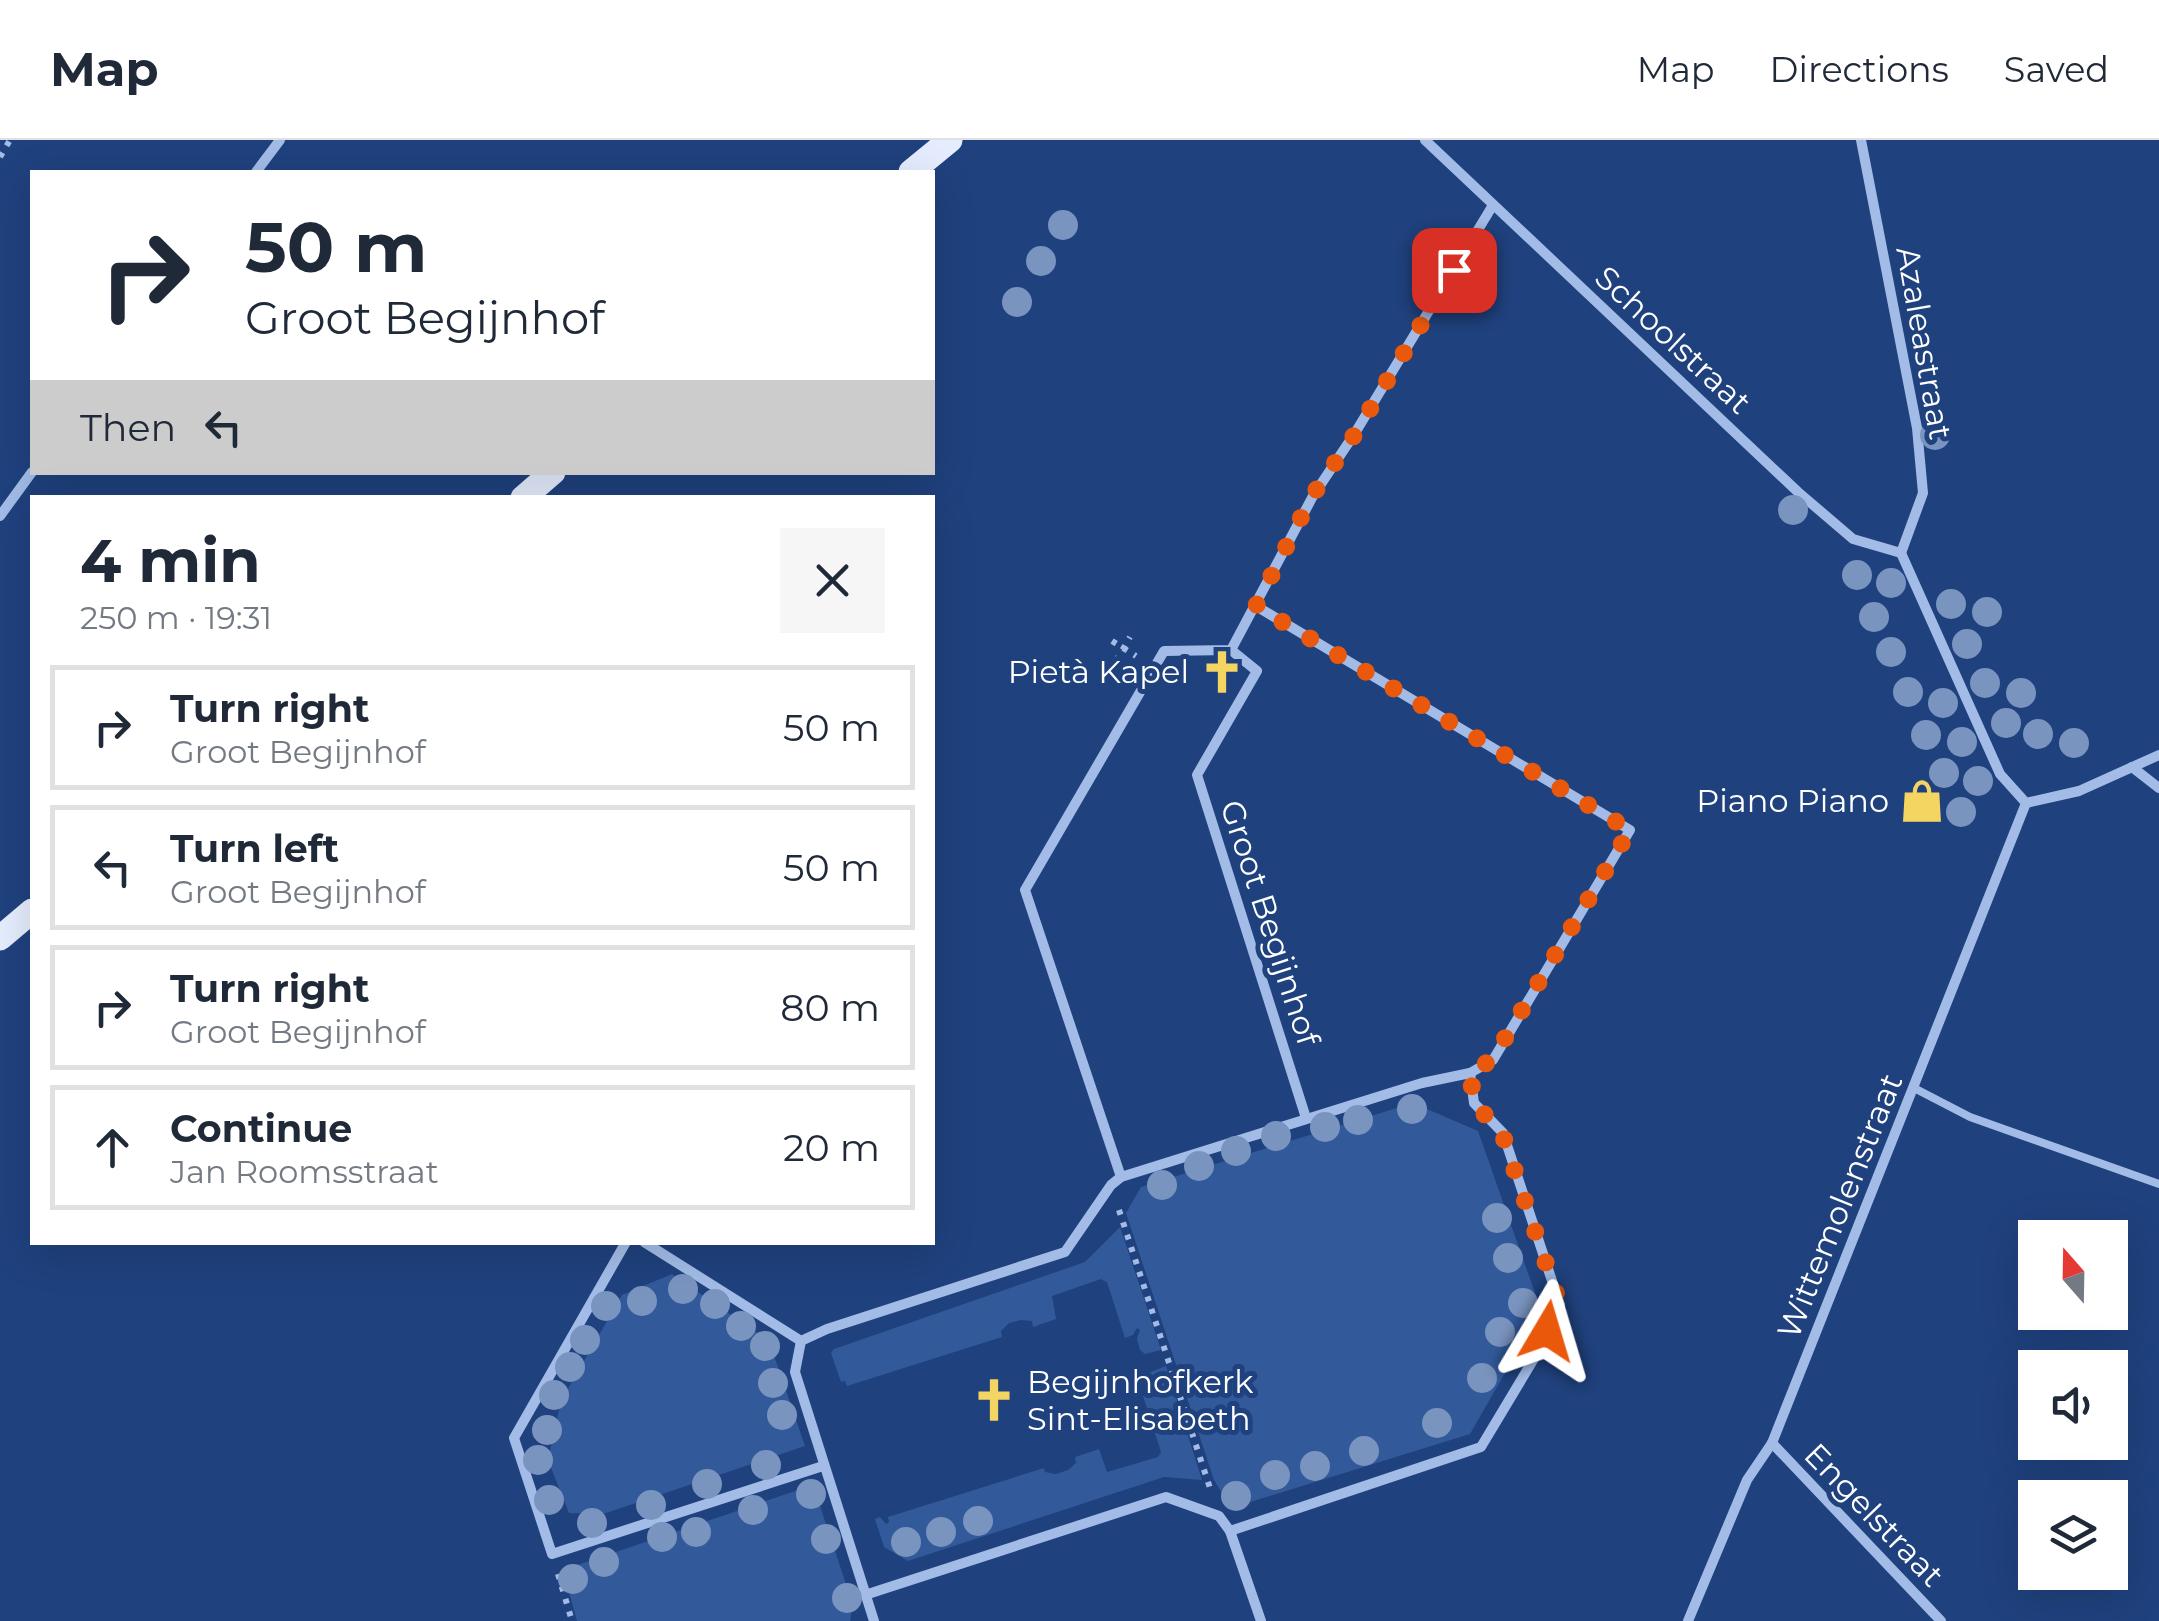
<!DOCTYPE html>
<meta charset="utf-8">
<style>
:root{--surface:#fff;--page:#f6f6f7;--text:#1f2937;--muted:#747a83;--line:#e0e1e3}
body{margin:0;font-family:Montserrat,sans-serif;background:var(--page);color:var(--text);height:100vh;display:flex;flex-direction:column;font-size:38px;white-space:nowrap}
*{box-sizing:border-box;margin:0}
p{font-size:32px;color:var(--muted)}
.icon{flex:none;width:55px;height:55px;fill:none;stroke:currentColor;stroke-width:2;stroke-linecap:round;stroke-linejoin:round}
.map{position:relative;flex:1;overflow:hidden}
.side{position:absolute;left:30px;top:355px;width:905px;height:750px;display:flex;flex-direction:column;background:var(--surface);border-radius:0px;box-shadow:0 10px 40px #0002}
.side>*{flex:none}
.guide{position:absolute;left:30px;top:30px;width:905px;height:305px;border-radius:0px;box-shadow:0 10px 40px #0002;background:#fff;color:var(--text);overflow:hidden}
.needle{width:65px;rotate:340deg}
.buttons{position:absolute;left:2018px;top:1080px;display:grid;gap:20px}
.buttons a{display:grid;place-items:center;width:110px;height:110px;border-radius:0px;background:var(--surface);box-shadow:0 10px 40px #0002;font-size:50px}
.pin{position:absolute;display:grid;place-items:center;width:85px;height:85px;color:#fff;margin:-42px;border-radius:20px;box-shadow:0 5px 15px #0006}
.me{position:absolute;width:110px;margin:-55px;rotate:7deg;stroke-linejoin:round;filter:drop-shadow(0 0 8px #0008)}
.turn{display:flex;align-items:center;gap:35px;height:210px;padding:0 50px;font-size:45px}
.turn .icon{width:130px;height:130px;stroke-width:2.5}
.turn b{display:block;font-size:70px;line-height:85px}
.then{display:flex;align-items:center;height:95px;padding:0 50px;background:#0003;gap:20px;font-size:38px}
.round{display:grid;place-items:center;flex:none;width:105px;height:105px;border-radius:0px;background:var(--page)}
.head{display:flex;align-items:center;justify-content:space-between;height:170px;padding:0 50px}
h1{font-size:60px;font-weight:700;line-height:75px}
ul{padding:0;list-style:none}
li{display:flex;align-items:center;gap:30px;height:125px;margin:0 20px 15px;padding:0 30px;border:5px solid var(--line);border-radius:0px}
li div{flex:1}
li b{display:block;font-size:38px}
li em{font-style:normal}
header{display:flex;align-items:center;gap:60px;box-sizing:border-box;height:140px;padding:0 50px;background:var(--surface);border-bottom:2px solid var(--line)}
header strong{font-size:48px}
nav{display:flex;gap:55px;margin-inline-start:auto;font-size:35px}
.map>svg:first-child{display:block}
.green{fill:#325a9b}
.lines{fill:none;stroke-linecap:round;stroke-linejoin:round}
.path{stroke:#a2bce7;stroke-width:6;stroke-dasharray:5 8;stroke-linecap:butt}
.service{stroke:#a2bce7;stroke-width:8}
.minor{stroke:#a2bce7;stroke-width:10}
.primary{stroke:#e4ecfd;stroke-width:25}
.tree{fill:#7a94c0}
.route{stroke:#ea580c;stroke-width:18;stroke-dasharray:0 32.4}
.labels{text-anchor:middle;stroke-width:10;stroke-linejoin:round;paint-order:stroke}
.street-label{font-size:32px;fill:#fff;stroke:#1f417d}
.poi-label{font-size:32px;fill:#fff;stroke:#1f417d;text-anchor:end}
</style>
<header>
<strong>Map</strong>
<nav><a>Map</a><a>Directions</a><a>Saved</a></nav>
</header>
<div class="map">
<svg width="2159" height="1481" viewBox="0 0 2159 1481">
<rect width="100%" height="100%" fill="#1f417d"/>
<g class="green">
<polygon points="1413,963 1478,991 1541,1170 1470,1294 1244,1364 1224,1356 1214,1340 1126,1073 1141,1047"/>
<polygon points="1120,1087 1161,1210 1145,1214 1140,1210 1137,1198 1140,1190 1137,1188 1133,1195 1125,1198 1107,1142 1101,1139 1052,1156 1056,1179 1033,1187 1032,1181 1021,1180 1009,1183 1001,1191 1002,1197 847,1246 845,1241 841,1242 831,1213 834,1209 1085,1122"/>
<polygon points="672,1134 769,1201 805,1306 606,1373 569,1373 548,1320 561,1261 622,1155"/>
<polygon points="1166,1226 1202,1340 1164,1337 908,1421 884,1407 875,1379 880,1377 886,1384 889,1382 888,1377 1044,1328 1045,1332 1056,1334 1068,1330 1076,1323 1075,1317 1099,1309 1107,1332 1158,1317 1161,1312 1143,1256 1159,1257 1160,1253 1153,1249 1148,1233"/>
<polygon points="813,1345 853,1465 850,1481 577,1481 563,1430"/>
</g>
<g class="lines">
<g class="path">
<polyline points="0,17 10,0"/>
<polyline points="1112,501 1136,516"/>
<polyline points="1116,521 1130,497"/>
<polyline points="1119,1070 1210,1348"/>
<polyline points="558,1434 572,1481"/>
</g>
<polyline class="service" points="1914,948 1970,977 2159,1044"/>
<g class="minor">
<polyline points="1425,0 1798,352 1853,399 1901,413"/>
<polyline points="1861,0 1917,288 1923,353 1901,413"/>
<polyline points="256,32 280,0"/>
<polyline points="0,376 32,332"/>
<polyline points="1901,413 2000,634 2026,663 2079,651 2159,615"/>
<polyline points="1231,510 1257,531 1197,635 1306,978"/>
<polyline points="2132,627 2159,648"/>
<polyline points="1121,1037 1025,750 1164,511 1231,510 1313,356 1355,293 1493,65"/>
<polyline points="626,1102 514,1298 552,1414 823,1326"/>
<polyline points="644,1102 801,1201"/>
<polyline points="1772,1303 1941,1481"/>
<polyline points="1230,1391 1261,1481"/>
<polyline points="865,1455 1166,1357 1219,1376 1230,1391 1481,1307 1535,1217 1560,1165 1503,993 1474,963 1470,933"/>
<polyline points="874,1481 795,1232 801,1201 827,1189 1065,1112 1111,1045 1121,1037 1422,943 1470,933 1493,920 1630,690 1256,466"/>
<polyline points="1688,1481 1747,1340 1772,1303 2026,663"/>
</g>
<g class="primary">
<polyline points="911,32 950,0"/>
<polyline points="523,358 553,332"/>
<polyline points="0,798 32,771"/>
</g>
</g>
<g class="tree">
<circle cx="1063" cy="85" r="15"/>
<circle cx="1041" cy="121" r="15"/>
<circle cx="1017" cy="162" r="15"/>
<circle cx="1935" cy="295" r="15"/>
<circle cx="1793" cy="370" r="15"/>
<circle cx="1857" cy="435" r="15"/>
<circle cx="1891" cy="443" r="15"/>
<circle cx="1951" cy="464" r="15"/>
<circle cx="1987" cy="472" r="15"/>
<circle cx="1874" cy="477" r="15"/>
<circle cx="1967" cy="504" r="15"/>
<circle cx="1891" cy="512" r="15"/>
<circle cx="1985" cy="543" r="15"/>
<circle cx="1908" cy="552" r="15"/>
<circle cx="2021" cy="553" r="15"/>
<circle cx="1943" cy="563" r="15"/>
<circle cx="2006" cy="583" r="15"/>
<circle cx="2038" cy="594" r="15"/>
<circle cx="1926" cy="595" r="15"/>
<circle cx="1962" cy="602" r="15"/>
<circle cx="2074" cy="603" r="15"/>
<circle cx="1944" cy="633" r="15"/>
<circle cx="1978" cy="641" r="15"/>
<circle cx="1961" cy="672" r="15"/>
<circle cx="1412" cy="969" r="15"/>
<circle cx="1358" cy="980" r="15"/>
<circle cx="1325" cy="987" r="15"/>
<circle cx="1276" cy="996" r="15"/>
<circle cx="1236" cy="1011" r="15"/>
<circle cx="1199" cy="1026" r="15"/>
<circle cx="1162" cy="1045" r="15"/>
<circle cx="1497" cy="1078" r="15"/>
<circle cx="1508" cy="1118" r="15"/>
<circle cx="683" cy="1149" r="15"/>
<circle cx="642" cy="1161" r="15"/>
<circle cx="1523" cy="1163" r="15"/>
<circle cx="715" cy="1164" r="15"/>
<circle cx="606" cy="1166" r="15"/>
<circle cx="741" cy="1186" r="15"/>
<circle cx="1500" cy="1192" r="15"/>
<circle cx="585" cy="1200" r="15"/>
<circle cx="765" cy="1206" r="15"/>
<circle cx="570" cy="1227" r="15"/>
<circle cx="1482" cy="1238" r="15"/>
<circle cx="773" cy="1243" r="15"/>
<circle cx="554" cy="1255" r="15"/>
<circle cx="782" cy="1275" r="15"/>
<circle cx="1437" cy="1283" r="15"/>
<circle cx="547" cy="1290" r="15"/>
<circle cx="1364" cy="1311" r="15"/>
<circle cx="538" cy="1320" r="15"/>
<circle cx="766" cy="1325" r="15"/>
<circle cx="1315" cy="1326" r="15"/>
<circle cx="1275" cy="1335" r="15"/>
<circle cx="707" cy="1344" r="15"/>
<circle cx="811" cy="1354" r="15"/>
<circle cx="1236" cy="1356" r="15"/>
<circle cx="549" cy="1360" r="15"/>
<circle cx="651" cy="1365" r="15"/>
<circle cx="753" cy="1370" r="15"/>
<circle cx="978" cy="1381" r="15"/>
<circle cx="592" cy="1383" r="15"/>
<circle cx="696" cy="1392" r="15"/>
<circle cx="941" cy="1392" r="15"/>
<circle cx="662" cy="1397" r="15"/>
<circle cx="826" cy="1399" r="15"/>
<circle cx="906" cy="1402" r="15"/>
<circle cx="604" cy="1422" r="15"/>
<circle cx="573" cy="1439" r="15"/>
<circle cx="847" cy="1458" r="15"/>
</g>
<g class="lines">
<polyline class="route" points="1454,130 1355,294 1312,356 1256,466 1630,690 1492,920 1470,932 1474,963 1502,993 1560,1165 1547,1191"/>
</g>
<defs>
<g id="church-bare" transform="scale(3.45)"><path d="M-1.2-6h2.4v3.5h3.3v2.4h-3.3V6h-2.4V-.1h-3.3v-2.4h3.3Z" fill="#f5d562" stroke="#1f417d" stroke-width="2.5" paint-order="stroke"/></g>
<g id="shop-bare" transform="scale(3.45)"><path d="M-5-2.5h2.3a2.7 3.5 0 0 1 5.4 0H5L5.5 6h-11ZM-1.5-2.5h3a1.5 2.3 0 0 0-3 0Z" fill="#f5d562" stroke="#1f417d" stroke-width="2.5" paint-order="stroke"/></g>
</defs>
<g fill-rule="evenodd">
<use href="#church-bare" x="1222" y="532"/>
<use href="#shop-bare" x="1922" y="661"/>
<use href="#church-bare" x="994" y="1260"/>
</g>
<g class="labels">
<g class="street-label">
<text transform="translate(1673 200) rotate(43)" y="11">Schoolstraat</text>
<text transform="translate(1924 203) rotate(80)" y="11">Azaleastraat</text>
<text transform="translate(1270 783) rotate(72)" y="11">Groot Begijnhof</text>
<text transform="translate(1840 1066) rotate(-68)" y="11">Wittemolenstraat</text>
<text transform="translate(1874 1375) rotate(46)" y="11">Engelstraat</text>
</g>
<g class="poi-label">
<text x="1189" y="543">Pietà Kapel</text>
<text x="1889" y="672">Piano Piano</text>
<text x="1027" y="1253" text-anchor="start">Begijnhofkerk<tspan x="1027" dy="37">Sint-Elisabeth</tspan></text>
</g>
</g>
</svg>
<div class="buttons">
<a><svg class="needle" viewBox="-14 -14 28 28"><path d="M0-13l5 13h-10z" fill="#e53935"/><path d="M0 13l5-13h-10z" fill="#747a83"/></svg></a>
<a><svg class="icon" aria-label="sound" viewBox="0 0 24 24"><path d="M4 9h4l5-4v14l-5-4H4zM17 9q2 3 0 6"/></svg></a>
<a><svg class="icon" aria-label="layers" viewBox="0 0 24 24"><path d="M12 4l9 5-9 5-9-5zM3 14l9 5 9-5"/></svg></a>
</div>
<div class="pin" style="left:1454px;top:130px;background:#d93025"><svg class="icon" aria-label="arrive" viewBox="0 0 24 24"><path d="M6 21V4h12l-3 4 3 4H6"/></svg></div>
<svg class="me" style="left:1547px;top:1191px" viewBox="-20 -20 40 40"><path d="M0-17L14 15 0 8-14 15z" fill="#ea580c" stroke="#fff" stroke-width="4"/></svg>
<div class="guide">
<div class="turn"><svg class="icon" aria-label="right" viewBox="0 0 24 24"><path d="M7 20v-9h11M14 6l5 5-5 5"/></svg><div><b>50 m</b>Groot Begijnhof</div></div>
<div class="then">Then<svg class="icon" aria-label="left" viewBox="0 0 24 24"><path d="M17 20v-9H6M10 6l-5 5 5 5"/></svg></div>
</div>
<section class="side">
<div class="head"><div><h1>4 min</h1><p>250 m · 19:31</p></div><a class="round"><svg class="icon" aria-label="close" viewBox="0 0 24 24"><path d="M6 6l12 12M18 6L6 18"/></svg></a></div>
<ul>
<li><svg class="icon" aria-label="right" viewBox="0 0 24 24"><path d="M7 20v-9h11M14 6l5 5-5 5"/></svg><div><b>Turn right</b><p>Groot Begijnhof</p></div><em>50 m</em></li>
<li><svg class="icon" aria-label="left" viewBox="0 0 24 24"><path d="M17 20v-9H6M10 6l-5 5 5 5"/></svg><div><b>Turn left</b><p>Groot Begijnhof</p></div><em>50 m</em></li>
<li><svg class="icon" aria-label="right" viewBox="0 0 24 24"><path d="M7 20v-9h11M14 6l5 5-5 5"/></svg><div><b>Turn right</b><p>Groot Begijnhof</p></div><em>80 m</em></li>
<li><svg class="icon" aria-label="ahead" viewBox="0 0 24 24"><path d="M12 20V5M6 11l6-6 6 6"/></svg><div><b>Continue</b><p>Jan Roomsstraat</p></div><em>20 m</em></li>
</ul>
</section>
</div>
